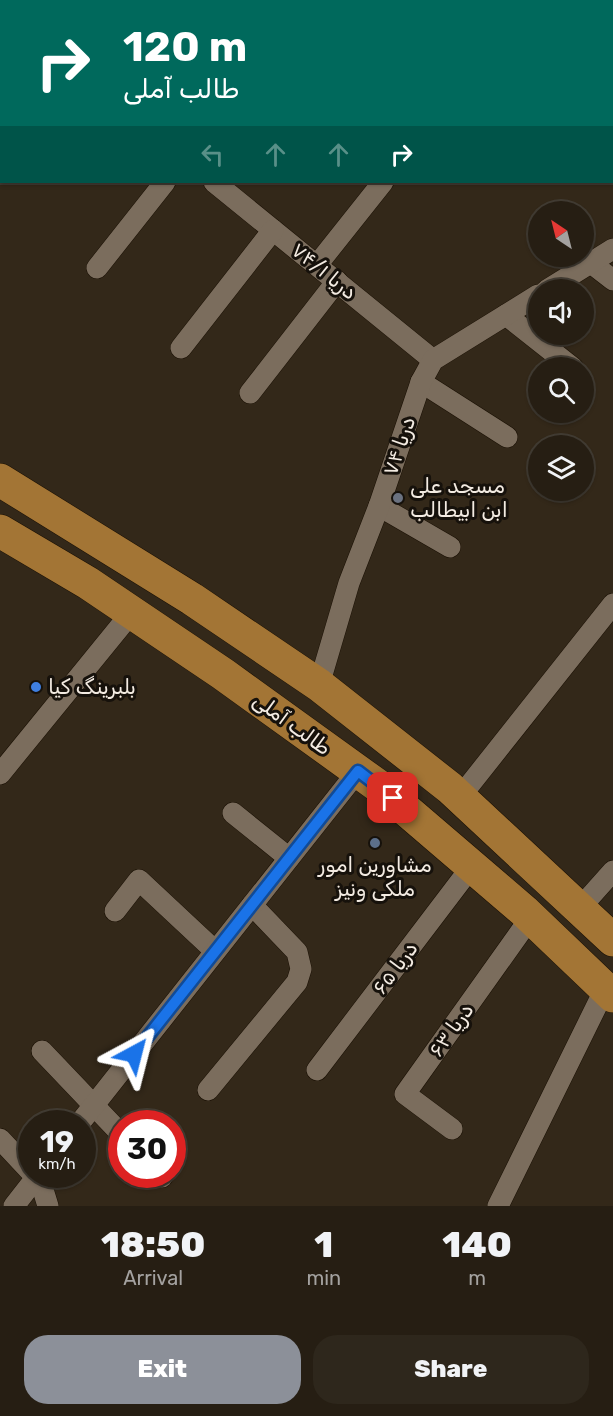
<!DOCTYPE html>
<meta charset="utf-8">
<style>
:root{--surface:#261e13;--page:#2e271c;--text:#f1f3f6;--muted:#a4a2a0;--line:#423c33;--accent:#8c9099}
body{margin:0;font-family:Rubik,"Noto Sans Arabic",sans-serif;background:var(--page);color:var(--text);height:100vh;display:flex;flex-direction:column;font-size:22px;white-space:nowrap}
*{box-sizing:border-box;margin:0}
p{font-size:20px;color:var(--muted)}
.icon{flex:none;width:33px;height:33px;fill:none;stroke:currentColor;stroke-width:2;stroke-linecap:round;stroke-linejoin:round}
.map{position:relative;height:1206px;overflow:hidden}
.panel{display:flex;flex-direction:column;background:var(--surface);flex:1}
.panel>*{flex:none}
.top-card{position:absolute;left:0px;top:0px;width:614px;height:183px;box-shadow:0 2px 4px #0004,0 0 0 2px var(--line);background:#00695c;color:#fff;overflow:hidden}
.needle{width:39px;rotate:325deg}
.fabs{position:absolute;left:528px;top:201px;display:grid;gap:12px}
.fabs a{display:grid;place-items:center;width:66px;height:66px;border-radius:50%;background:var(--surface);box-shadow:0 2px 4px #0004,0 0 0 2px var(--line);font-size:30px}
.speed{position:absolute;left:18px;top:1110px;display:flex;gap:12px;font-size:30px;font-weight:700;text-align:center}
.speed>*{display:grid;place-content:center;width:78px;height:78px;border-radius:50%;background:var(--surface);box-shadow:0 2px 4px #0004,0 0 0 2px var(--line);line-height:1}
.speed small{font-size:15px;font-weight:400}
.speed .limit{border:9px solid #d22;background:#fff;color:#111}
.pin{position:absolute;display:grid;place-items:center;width:51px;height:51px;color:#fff;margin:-26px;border-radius:12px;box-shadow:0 3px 9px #0006}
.me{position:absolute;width:66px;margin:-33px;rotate:38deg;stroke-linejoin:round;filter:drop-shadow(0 0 4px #0008)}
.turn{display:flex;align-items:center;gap:21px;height:126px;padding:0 24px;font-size:27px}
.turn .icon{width:78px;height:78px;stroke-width:2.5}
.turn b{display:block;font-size:42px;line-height:51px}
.lanes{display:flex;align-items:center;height:57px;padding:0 24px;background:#0003;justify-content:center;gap:30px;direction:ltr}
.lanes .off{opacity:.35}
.eta{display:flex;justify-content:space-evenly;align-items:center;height:102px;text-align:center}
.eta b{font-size:36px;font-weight:800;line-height:42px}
.primary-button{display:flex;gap:12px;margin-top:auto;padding:12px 24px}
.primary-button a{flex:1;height:69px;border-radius:24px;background:var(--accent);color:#fff;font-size:24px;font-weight:800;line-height:69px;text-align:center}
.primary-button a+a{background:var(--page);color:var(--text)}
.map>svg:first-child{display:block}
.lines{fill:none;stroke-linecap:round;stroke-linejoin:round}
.street-casing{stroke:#1a1004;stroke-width:22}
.primary-casing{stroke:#1a1004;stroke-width:34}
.street{stroke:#7b6d5d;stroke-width:21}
.primary{stroke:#a37535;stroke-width:33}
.route-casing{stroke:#114b97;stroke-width:15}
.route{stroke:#1a73e8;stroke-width:10}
.worship-dot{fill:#6b7280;stroke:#16110b;stroke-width:2}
.shop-dot{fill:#3f7fe0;stroke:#16110b;stroke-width:2}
.service-dot{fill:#5c6f8a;stroke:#16110b;stroke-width:2}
.labels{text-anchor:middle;stroke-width:6;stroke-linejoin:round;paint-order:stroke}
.street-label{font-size:21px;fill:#f3ebe2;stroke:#16110b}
.poi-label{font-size:21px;fill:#f3ebe2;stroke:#16110b;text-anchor:start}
</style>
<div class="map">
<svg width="613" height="1206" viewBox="0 0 613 1206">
<rect width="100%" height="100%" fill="#332819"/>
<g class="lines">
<g class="street-casing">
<g id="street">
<polyline points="568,0 572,2"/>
<polyline points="419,2 421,0"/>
<polyline points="612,60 613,62"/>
<polyline points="214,182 433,360"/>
<polyline points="591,263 613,280"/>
<polyline points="317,265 383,182"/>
<polyline points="97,268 165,182"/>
<polyline points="547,290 613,249"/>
<polyline points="506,315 573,368"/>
<polyline points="181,348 273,230"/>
<polyline points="421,382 507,437"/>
<polyline points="250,393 337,281"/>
<polyline points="379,506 450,547"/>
<polyline points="319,685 349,583 379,506 421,382 433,360 538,295"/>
<polyline points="0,774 132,612"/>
<polyline points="460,797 613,604"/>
<polyline points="233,813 289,858"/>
<polyline points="580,908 613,871"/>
<polyline points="115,911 139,880 215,951"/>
<polyline points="42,1051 122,1135"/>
<polyline points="317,1070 472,866"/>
<polyline points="208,1090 297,982 301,969 297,952 252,905"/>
<polyline points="79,1124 358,771"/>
<polyline points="452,1129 405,1094 531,917"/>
<polyline points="0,1139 32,1173"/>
<polyline points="33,1174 41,1183 48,1206"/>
<polyline points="159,1174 162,1177"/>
<polyline points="14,1206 39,1174"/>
<polyline points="498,1206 605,989"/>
</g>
</g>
<g class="primary-casing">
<g id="primary">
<polyline points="0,480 192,599 319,685 450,788 613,940"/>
<polyline points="0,531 88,583 223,674 377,785 524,911 613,996"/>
</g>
</g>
<use href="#street" class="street"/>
<use href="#primary" class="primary"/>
</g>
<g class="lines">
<g class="route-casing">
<polyline id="route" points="134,1054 358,771 393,798"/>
</g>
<use href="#route" class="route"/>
</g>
<circle class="worship-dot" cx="398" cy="498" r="6"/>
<circle class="shop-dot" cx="36" cy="687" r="6"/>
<circle class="service-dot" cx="375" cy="843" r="6"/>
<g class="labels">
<g class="street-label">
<text transform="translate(324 271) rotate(39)" y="7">دریا ۷۴/۱</text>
<text transform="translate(399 446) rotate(-71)" y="7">دریا ۷۴</text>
<text transform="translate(292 724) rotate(36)" y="7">طالب آملی</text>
<text transform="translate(395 968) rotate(-53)" y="7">دریا ۶۵</text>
<text transform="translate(451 1030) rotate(-54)" y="7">دریا ۶۳</text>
</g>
<g class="poi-label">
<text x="410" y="493">مسجد علی<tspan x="410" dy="24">ابن ابیطالب</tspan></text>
<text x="48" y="694">بلبرینگ کیا</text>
<text x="375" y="872" text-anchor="middle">مشاورین امور<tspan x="375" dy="24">ملکی ونیز</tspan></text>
</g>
</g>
</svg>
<div class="fabs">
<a><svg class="needle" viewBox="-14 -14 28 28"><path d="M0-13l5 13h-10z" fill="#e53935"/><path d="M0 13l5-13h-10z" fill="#a4a2a0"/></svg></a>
<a><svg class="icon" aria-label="sound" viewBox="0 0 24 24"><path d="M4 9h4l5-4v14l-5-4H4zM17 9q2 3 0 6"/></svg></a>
<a><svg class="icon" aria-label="search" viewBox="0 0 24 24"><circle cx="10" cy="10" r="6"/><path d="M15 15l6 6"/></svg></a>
<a><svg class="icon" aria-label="layers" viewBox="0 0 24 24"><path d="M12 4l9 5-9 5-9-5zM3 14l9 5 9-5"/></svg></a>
</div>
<div class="speed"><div>19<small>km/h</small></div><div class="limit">30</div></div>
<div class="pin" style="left:393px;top:798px;background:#d93025"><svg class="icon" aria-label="arrive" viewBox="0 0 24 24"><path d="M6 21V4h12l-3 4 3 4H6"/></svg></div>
<svg class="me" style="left:134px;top:1054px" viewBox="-20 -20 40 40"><path d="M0-17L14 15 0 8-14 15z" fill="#1a73e8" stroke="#fff" stroke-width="4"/></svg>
<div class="top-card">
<div class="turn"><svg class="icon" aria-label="right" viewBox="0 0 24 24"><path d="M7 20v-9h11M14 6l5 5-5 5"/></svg><div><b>120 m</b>طالب آملی</div></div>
<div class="lanes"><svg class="icon off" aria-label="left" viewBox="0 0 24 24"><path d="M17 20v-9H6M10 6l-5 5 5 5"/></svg><svg class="icon off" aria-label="ahead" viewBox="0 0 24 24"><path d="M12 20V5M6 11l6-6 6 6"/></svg><svg class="icon off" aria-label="ahead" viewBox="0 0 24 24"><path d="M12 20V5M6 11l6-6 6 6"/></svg><svg class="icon" aria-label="right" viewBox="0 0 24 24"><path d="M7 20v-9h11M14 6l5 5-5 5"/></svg></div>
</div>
</div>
<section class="panel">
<div class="eta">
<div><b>18:50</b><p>Arrival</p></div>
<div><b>1</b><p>min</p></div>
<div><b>140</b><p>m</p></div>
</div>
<div class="primary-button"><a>Exit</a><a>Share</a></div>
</section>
